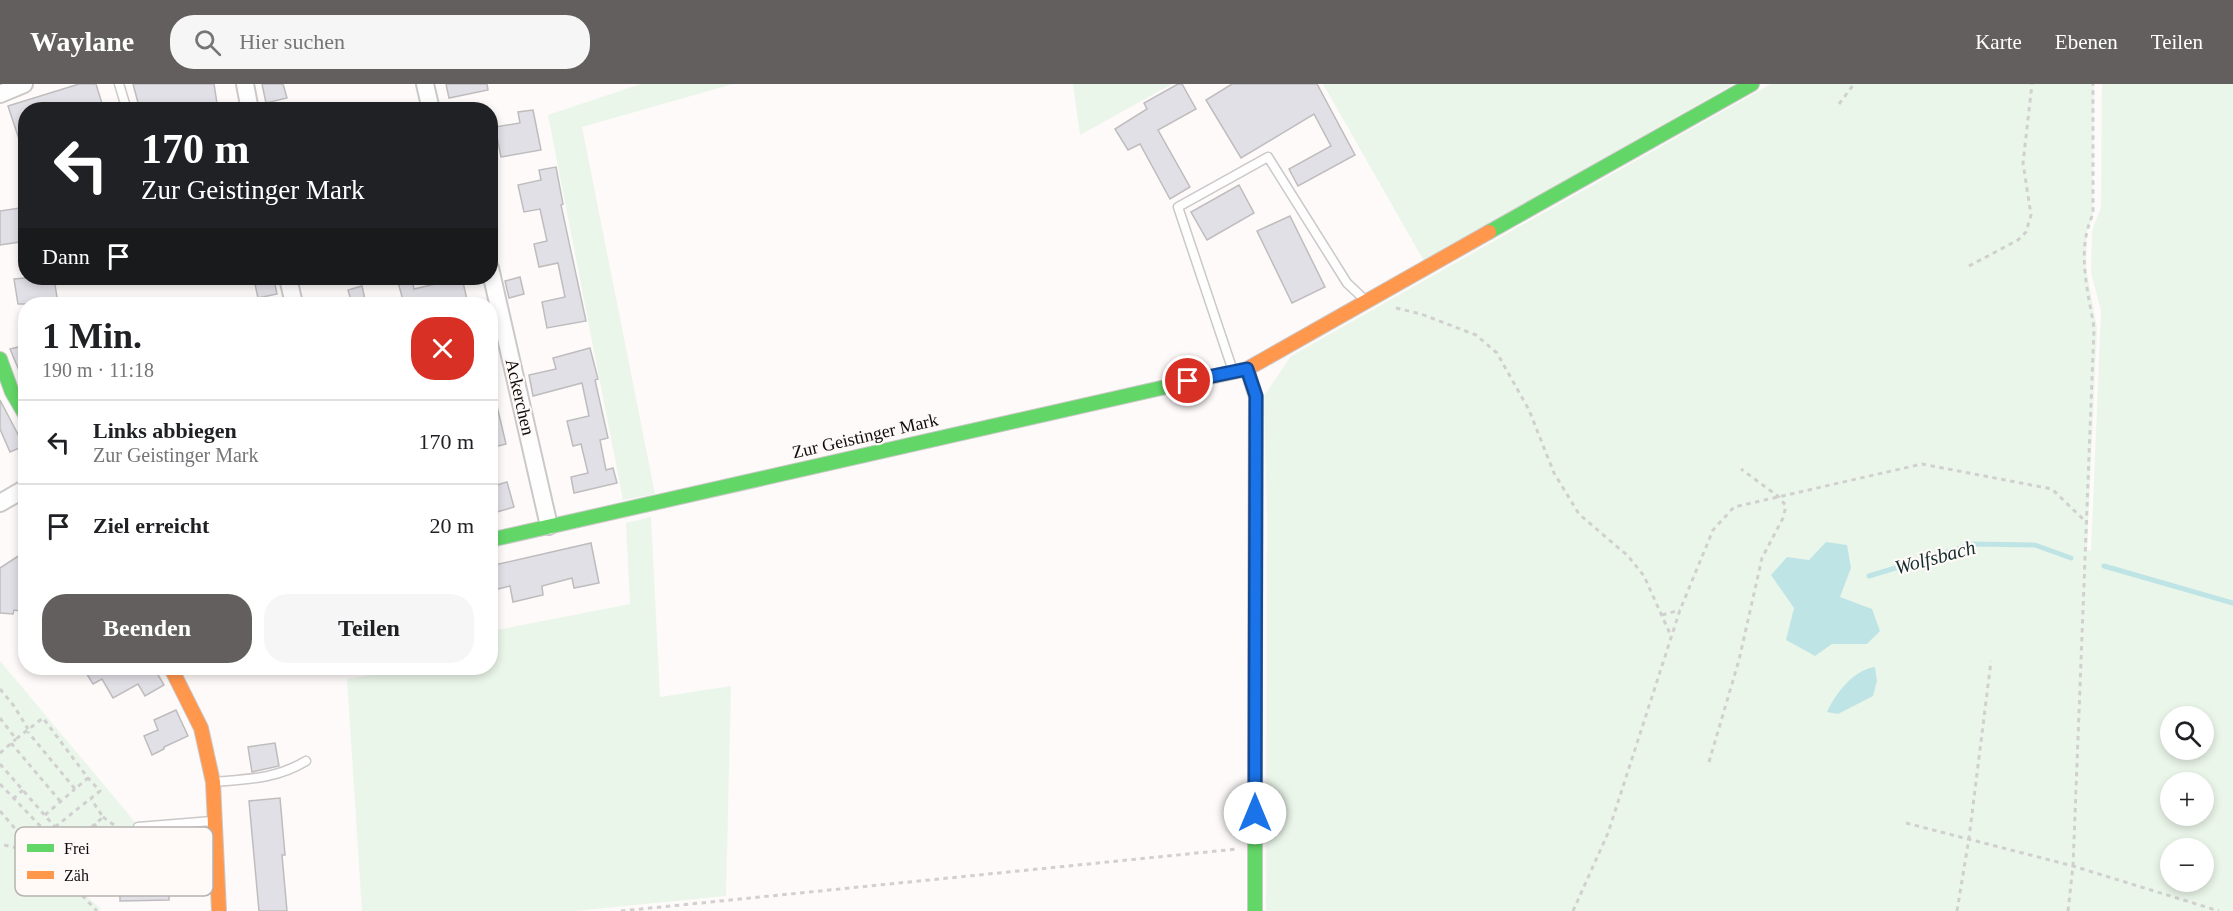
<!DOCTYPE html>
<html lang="de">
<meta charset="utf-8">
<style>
:root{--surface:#fff;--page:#f6f6f6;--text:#202124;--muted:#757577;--line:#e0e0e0;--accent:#625f5e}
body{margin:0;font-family:"Times New Roman",serif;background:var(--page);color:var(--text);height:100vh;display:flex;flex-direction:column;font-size:22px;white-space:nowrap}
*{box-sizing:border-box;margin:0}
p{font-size:20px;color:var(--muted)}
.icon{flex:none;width:33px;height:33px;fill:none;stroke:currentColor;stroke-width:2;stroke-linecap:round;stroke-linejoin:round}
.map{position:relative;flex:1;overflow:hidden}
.panel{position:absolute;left:18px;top:213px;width:480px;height:378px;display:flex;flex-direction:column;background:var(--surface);border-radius:24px;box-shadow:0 3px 9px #0003}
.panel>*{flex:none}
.top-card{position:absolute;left:18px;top:18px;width:480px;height:183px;border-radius:24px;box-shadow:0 3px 9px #0003;background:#202124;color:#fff;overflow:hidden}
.tools{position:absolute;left:2160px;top:622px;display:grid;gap:12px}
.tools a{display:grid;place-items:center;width:54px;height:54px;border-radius:50%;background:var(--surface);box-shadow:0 3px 9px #0003;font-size:30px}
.pin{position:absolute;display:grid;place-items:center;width:51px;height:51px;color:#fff;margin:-26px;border:3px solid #fff;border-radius:50%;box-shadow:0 2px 6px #0007}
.me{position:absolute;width:66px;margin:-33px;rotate:0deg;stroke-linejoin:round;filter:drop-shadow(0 0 4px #0008)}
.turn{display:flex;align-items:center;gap:21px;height:126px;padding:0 24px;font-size:27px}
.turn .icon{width:78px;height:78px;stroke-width:2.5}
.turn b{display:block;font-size:42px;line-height:51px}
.then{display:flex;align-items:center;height:57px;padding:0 24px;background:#0003;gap:12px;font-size:22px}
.round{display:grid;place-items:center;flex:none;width:63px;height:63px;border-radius:24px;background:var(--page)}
.overview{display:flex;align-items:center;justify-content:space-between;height:102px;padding:0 24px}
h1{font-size:36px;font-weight:600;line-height:45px}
.primary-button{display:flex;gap:12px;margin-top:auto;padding:12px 24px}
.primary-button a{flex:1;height:69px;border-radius:24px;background:var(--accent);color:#fff;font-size:24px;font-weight:600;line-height:69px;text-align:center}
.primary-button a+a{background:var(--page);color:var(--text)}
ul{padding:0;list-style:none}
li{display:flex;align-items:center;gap:18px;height:84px;padding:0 24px;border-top:2px solid var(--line)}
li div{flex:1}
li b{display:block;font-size:22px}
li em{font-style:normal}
header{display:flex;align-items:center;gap:36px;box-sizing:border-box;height:84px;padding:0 30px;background:var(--accent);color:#fff}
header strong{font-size:28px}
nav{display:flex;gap:33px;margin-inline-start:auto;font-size:21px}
.search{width:420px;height:54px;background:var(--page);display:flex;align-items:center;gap:15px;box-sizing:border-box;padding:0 21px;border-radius:24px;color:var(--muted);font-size:22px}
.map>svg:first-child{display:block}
.green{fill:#ebf6ea;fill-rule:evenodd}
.water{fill:#bfe4e5}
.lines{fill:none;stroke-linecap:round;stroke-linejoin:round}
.stream{stroke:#bfe4e5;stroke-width:5}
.building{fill:#e2e0e7;stroke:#bebcbd;stroke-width:1.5}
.lane-casing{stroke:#cbc8c8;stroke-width:11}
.street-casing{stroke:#cbc8c8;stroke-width:20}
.fast-casing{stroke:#cbc8c8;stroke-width:16}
.slow-casing{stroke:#cbc8c8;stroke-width:16}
.path{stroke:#d1d0d0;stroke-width:3;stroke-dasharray:4.5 4.5;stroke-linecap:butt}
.lane{stroke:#fffefe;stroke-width:8}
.street{stroke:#fffefe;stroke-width:16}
.fast{stroke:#63d668;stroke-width:14}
.slow{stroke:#ff974d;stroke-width:14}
.route-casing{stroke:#114b97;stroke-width:15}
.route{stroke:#1a73e8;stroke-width:10}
.labels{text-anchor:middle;stroke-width:4.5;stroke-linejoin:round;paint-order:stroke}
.street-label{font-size:18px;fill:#0e0c0b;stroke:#fff9f7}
.water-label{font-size:20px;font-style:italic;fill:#112e2f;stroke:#fff9f7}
.key{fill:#fff9f7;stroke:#b7b2b0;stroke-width:1.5}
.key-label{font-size:16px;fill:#0e0c0b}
</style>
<header>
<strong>Waylane</strong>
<div class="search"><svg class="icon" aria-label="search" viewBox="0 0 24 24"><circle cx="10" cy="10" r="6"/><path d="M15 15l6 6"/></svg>Hier suchen</div>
<nav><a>Karte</a><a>Ebenen</a><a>Teilen</a></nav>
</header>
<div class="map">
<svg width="2233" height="827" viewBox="0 0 2233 827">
<rect width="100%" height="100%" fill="#fdfaf9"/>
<g class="green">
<polygon points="641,0 733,0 582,43 655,410 623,416 548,31"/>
<polygon points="1073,0 1172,0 1080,51"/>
<polygon points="1323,0 1734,0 1424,177"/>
<path d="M1771,0H2094L2093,131L2087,147L2086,183L2097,244L2087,466L2091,467L2101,227L2091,188L2092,146L2101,124L2102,0H2233V827H1266L1267,431L1264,312L1291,272ZM2170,633H2204V666H2170ZM2170,699H2204V732H2170ZM2170,765H2204V798H2170Z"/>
<polygon points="651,433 660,613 731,602 726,812 575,827 362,827 347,595 416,584 490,584 491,563 497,546 630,520 626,439"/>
<polygon points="0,577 125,726 152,761 134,762 71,798 101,825 98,827 0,827"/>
</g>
<g class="water">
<polygon points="1826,458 1847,461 1851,484 1840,513 1872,525 1880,547 1867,560 1832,560 1815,572 1786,556 1794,524 1771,491 1787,473 1809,476"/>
<path d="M1875,583L1877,597L1873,612L1838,630L1827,628C1835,610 1853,586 1875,583Z"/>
</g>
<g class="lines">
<g class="stream">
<polyline points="2104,482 2233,519"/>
<polyline points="1869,492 1974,460 2035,461 2071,474"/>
</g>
</g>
<g class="building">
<polygon points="79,0 96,0 104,26 26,26 26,63 22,64 8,22"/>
<polygon points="133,0 214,0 218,26 140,26"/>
<polygon points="262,0 283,0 287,14 266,19"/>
<polygon points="446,0 487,0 488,6 449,14"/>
<polygon points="1178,0 1182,0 1196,25 1158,46 1190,103 1170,115 1140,60 1128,66 1115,45 1147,25 1144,19"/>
<polygon points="1232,0 1317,0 1355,71 1298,102 1289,85 1331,62 1314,30 1241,74 1206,16"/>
<polygon points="533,26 541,66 501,73 495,43 520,39 518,28"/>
<polygon points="556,83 563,120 561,121 586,237 547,244 542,218 565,213 558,179 539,183 534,160 547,157 540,125 524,128 518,101 541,96 539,86"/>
<polygon points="1239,101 1254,129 1207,156 1191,128"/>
<polygon points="26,123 26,157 0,161 0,127"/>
<polygon points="1290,132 1325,203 1292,219 1257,147"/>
<polygon points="520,193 524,210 509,214 505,197"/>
<polygon points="25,194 54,194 58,220 18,220 14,195"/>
<polygon points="447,194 462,194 468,220 404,220 398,198 412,195 414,205 448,197"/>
<polygon points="274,196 277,210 258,214 255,200"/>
<polygon points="362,202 366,220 352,220 348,206"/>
<polygon points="26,261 26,303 10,265"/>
<polygon points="590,264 598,295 595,296 608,354 600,356 606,386 613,384 617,399 574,409 571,393 588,389 581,360 573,362 567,337 589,332 582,299 533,312 529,291 556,285 553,274"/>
<polygon points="0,316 24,362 10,368 0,345"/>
<polygon points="496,318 506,360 490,364 490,319"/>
<polygon points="507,398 514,423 490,430 490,403"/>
<polygon points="591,459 599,499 574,504 572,494 542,502 543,511 513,518 510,502 490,507 490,482"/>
<polygon points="26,467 26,528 14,526 13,530 0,529 0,484"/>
<polygon points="83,584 154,584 164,601 145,612 138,600 113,614 102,595 93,600"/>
<polygon points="176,626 188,652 164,663 164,665 152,671 144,652 158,646 154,636"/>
<polygon points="275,659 279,682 252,688 248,663"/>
<polygon points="280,714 285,771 282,771 287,827 259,827 249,717"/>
<polygon points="186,760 187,777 173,777 174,798 169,798 169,816 120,817 120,786 125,782 141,782 141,767 165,766 166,761"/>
</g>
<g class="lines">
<g class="lane-casing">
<g id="lane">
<polyline points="119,0 127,26"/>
<polyline points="1233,287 1178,123 1268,73 1347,199 1364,215"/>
<path d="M214,698C248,695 276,695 306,677"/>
<polyline points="138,743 212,737"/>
</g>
</g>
<g class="street-casing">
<g id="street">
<polyline points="245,0 250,26"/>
<polyline points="425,0 431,26"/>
<polyline points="0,10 24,0"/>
<polyline points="490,184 549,442"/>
<polyline points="288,194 294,220"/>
<polyline points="0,419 26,404"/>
</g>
</g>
<g class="fast-casing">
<g id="fast">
<polyline points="1489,148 1752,0"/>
<polyline points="0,275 12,308 26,332"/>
<polyline points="490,456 1192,297"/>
<polyline points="1255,827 1255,574"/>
</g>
</g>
<g class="slow-casing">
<g id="slow">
<polyline points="1247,285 1256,313 1255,574"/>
<polyline points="1192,297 1247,285 1489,148"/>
<polyline points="171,584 201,644 213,698 219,827"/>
</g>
</g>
<g class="path">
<polyline points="1839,20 1854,0"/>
<polyline points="1969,182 2018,156 2026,148 2031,131 2023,79 2032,0"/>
<polyline points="1396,224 1421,230 1476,251 1497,269 1529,326 1554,389 1579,430 1628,472 1644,492 1671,552"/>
<polyline points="1662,531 1680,526"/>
<polyline points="0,605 14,622 28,645"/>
<polyline points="0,634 16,655 43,634 88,694 75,705 28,648"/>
<polyline points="11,659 60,717"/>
<polyline points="0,669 16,655"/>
<polyline points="1709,678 1739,576 1762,474 1783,434 1786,422 1779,413 1741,385"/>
<polyline points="0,680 55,743 35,768 51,779 97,827"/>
<polyline points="0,700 48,750"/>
<polyline points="13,715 23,706"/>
<polyline points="0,727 35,768 0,760"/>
<polyline points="45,731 75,705"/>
<polyline points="103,733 118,744 128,745"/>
<polyline points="1906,739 2073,782 2219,827"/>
<polyline points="94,740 112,764"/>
<polyline points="55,743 100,707 88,694"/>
<polyline points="78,754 96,777"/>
<polyline points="62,769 78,788"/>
<polyline points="51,779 103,733 91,715"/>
<polyline points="621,827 1237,765"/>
<polyline points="1573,827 1608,749 1680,526 1713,446 1734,423 1922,380 2052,405 2087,439"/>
<polyline points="1957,827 1969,754 1991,577"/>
<path d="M2068,827L2073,782L2094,244C2088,206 2076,167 2093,130V0"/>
</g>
<use href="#lane" class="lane"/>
<use href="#street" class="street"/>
<use href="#fast" class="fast"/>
<use href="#slow" class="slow"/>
</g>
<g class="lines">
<g class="route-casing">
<polyline id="route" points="1188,297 1247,285 1256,312 1255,729"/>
</g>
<use href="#route" class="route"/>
</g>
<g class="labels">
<g class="street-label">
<text transform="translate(520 313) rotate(77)" y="6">Ackerchen</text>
<text transform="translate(865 352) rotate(-13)" y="6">Zur Geistinger Mark</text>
</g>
<g class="water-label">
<text transform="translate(1935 473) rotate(-15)" y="7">Wolfsbach</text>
</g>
</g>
<rect x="15" y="743" width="198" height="69" rx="9" class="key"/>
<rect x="27" y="760" width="27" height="8" fill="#63d668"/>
<rect x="27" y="787" width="27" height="8" fill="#ff974d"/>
<g class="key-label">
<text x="64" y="770">Frei</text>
<text x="64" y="797">Zäh</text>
</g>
</svg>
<div class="tools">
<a><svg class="icon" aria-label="search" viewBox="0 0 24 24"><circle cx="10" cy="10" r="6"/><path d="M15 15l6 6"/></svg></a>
<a>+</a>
<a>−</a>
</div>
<div class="pin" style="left:1188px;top:297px;background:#d93025"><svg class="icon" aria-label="arrive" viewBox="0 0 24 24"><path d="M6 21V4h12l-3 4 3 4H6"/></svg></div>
<svg class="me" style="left:1255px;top:729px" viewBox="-20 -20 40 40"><circle r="19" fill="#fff"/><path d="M0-13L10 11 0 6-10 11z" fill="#1a73e8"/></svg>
<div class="top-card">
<div class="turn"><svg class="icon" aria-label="left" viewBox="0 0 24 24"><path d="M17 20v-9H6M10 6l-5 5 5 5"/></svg><div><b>170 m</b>Zur Geistinger Mark</div></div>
<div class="then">Dann<svg class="icon" aria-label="arrive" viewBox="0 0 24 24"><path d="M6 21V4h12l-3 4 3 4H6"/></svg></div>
</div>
<section class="panel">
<div class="overview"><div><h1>1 Min.</h1><p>190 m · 11:18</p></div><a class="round" style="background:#d93025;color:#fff"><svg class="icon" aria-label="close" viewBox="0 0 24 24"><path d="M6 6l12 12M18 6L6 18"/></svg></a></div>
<ul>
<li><svg class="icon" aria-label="left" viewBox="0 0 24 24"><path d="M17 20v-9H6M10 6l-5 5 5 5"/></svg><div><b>Links abbiegen</b><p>Zur Geistinger Mark</p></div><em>170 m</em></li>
<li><svg class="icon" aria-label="arrive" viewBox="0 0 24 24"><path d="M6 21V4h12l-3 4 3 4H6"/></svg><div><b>Ziel erreicht</b></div><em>20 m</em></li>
</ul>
<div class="primary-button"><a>Beenden</a><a>Teilen</a></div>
</section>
</div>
